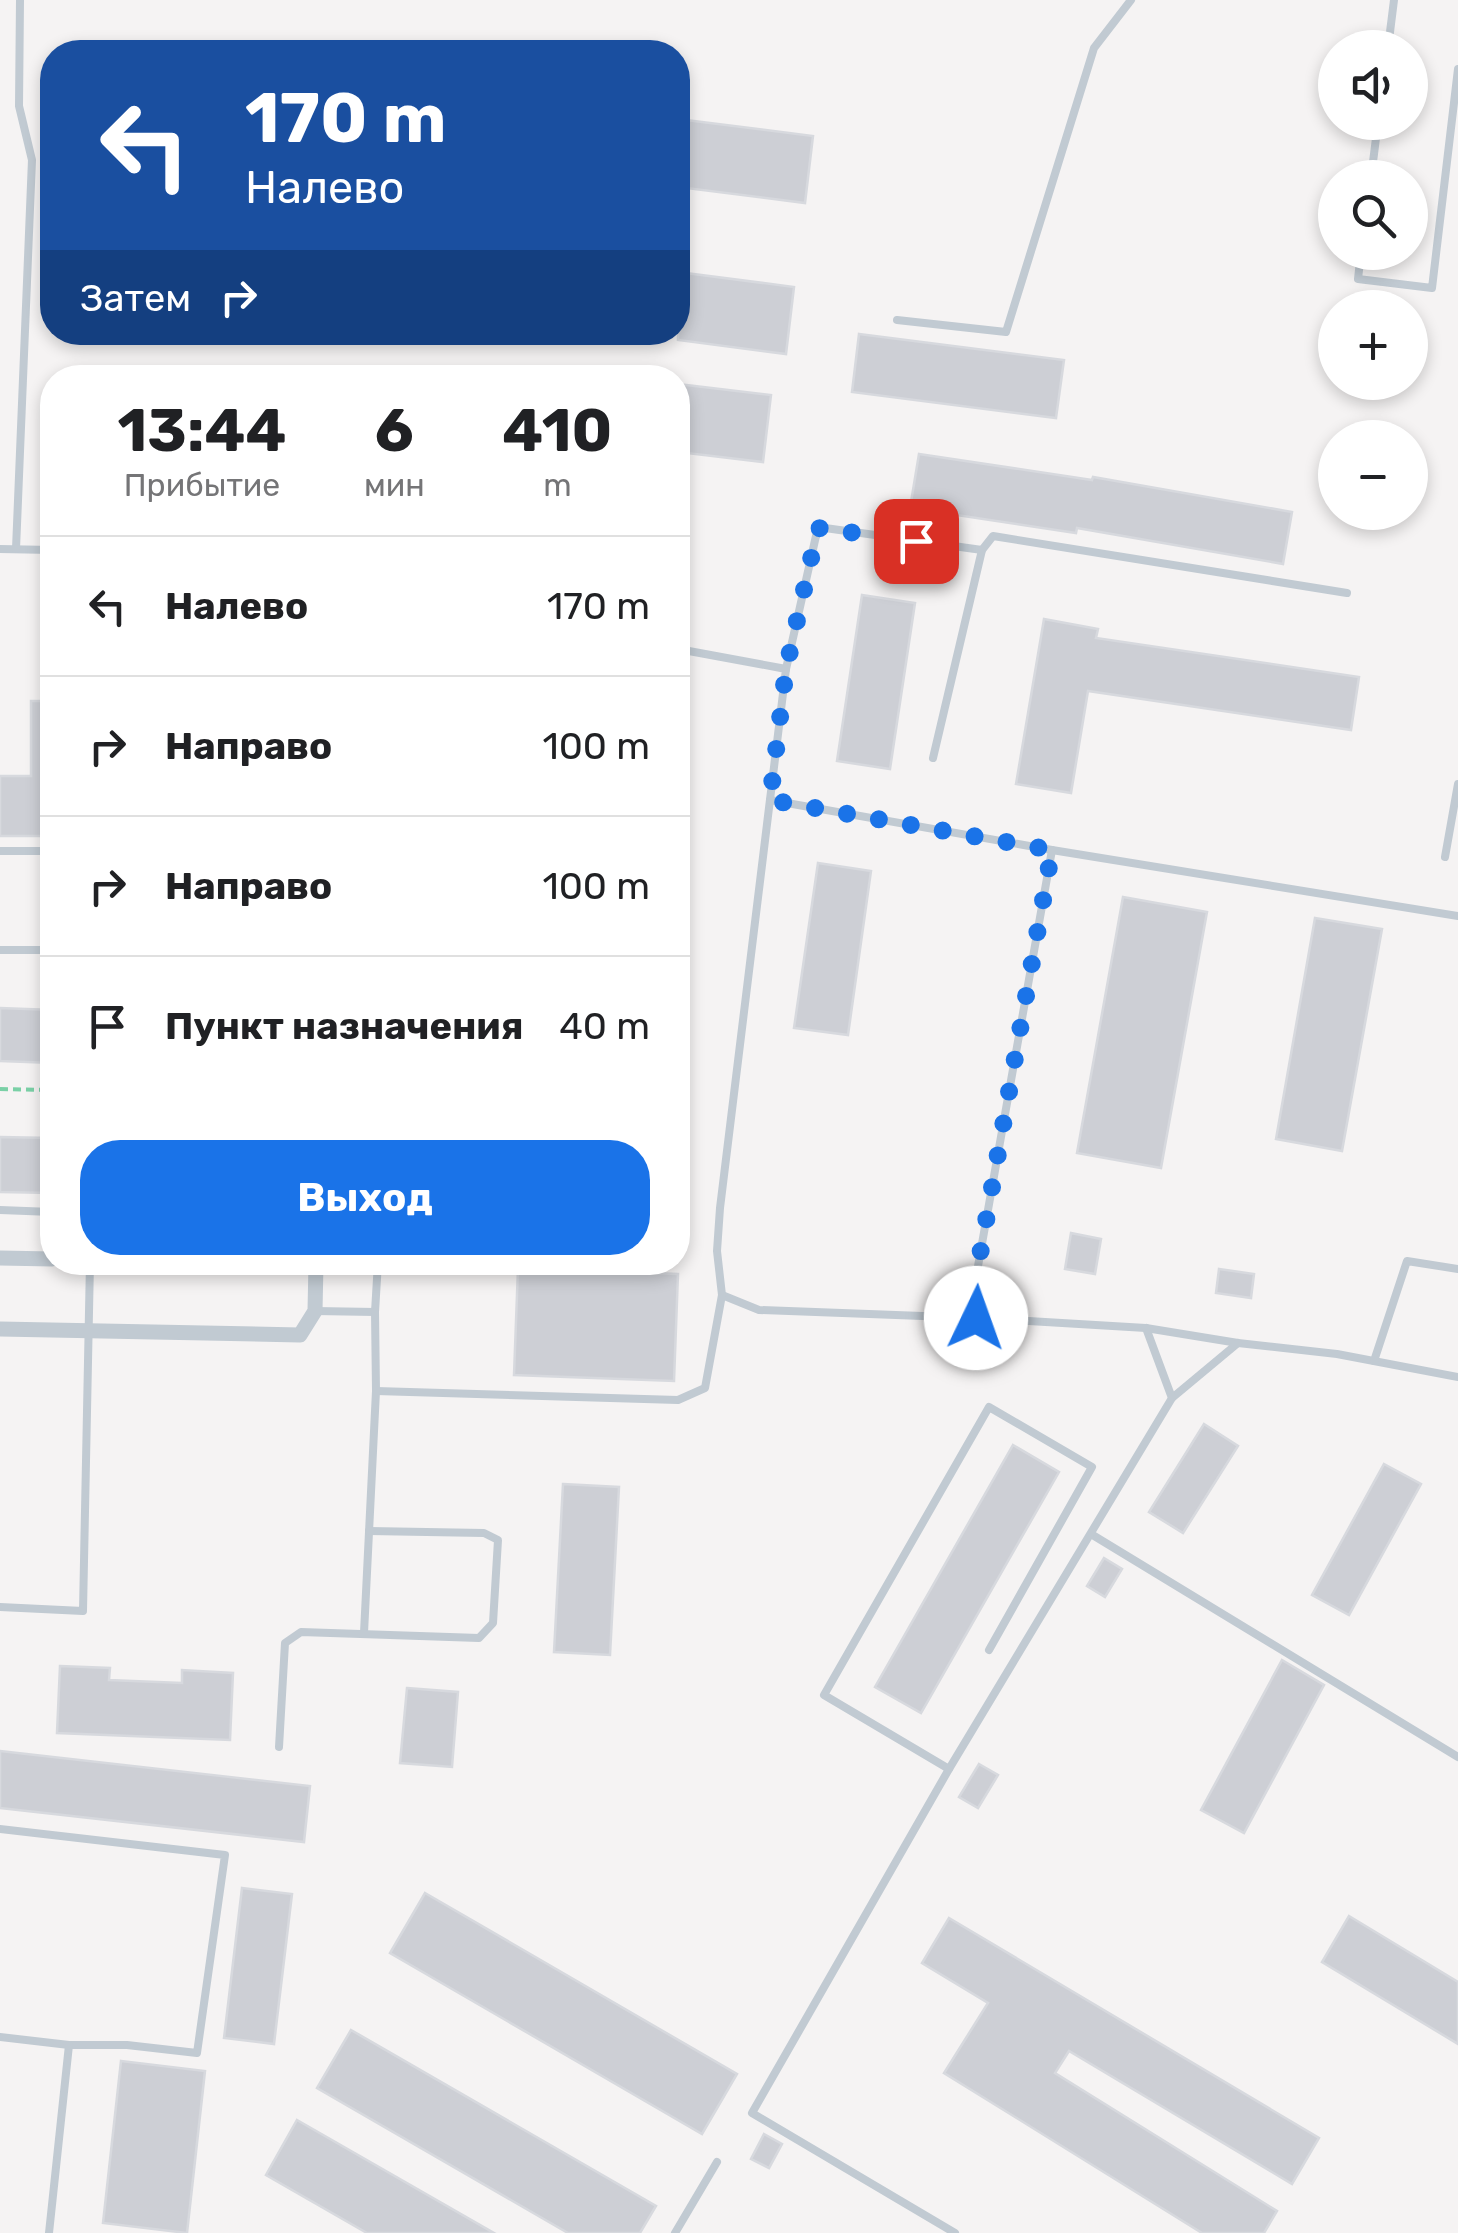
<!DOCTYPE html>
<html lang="ru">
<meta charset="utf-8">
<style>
:root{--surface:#fff;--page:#f6f6f6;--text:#202124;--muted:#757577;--line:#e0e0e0;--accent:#1a73e8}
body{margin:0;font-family:Rubik,sans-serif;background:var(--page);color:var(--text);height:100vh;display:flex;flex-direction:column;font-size:38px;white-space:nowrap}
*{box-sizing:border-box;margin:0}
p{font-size:32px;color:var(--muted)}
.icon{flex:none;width:55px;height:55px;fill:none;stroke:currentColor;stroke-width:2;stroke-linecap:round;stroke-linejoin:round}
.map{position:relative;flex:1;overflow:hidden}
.drawer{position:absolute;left:40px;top:365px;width:650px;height:910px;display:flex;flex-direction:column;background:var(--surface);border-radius:40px;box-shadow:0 5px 15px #0003}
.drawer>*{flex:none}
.guide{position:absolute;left:40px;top:40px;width:650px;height:305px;border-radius:40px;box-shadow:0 5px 15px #0003;background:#1a4fa0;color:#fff;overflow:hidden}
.controls{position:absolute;left:1318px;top:30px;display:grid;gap:20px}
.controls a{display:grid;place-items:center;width:110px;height:110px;border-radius:50%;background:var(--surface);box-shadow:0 5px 15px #0003;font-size:50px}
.pin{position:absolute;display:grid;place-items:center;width:85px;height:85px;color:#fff;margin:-42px;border-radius:20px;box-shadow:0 5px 15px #0006}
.me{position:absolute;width:110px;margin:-55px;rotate:3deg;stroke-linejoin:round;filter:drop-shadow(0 0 8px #0008)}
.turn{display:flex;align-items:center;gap:35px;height:210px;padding:0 40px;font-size:45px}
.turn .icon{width:130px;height:130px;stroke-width:2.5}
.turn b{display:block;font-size:70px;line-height:85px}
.then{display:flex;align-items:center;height:95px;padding:0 40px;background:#0003;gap:20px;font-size:38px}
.eta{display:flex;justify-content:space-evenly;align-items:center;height:170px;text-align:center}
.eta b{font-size:60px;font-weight:700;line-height:70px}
.action{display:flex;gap:20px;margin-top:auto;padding:20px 40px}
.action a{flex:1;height:115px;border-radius:40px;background:var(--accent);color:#fff;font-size:40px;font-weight:700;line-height:115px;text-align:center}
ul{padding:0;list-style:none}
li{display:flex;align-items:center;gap:30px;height:140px;padding:0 40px;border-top:2px solid var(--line)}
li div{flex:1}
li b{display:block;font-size:38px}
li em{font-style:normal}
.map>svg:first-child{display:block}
.building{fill:#cdcfd5;stroke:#d7d9de;stroke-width:2.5}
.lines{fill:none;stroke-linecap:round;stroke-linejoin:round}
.path{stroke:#7ad0a6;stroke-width:4;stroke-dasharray:8 5;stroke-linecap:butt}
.service{stroke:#c1cad2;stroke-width:8}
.minor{stroke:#c1cad2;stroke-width:15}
.route{stroke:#1a73e8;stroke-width:18;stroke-dasharray:0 32.4}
</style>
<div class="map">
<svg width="1458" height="2233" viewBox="0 0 1458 2233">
<rect width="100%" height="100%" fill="#f5f3f3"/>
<g class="building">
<polygon points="678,119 813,136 805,203 678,187"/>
<polygon points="678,272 794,287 786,354 678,340"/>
<polygon points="859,334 1064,360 1056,418 852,392"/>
<polygon points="678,384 771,395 763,462 678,452"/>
<polygon points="919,454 1092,480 1093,477 1292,512 1283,564 1077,528 1076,533 910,508"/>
<polygon points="862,595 915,603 890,769 837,761"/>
<polygon points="1044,619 1098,629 1096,638 1359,677 1351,730 1088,691 1071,793 1016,784"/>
<polygon points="31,701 52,701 52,836 0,836 0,776 31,776"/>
<polygon points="818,863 871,871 848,1035 794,1028"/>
<polygon points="1123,897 1207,912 1161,1168 1077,1153"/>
<polygon points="1315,918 1382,929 1342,1151 1276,1139"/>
<polygon points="0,1008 52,1010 52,1063 0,1061"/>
<polygon points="0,1137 52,1138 52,1193 0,1192"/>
<polygon points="1071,1233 1101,1239 1095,1274 1065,1269"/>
<polygon points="518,1268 678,1274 674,1381 514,1375"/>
<polygon points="1219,1269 1254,1274 1251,1298 1216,1293"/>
<polygon points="1204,1424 1238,1446 1183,1533 1149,1512"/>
<polygon points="1013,1445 1059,1472 921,1713 875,1687"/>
<polygon points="1384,1464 1421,1484 1349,1615 1312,1595"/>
<polygon points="563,1484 619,1487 610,1655 554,1652"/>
<polygon points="1104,1558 1122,1569 1105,1597 1087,1586"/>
<polygon points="1282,1660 1324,1685 1244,1833 1201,1810"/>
<polygon points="60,1666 110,1668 109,1680 182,1683 182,1670 233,1673 230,1740 57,1733"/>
<polygon points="407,1688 458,1692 452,1767 400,1763"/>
<polygon points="0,1751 310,1786 304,1842 0,1808"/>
<polygon points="979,1764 998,1775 978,1808 959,1797"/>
<polygon points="242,1888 292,1894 274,2044 224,2038"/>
<polygon points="425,1893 737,2074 702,2134 390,1953"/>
<polygon points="1349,1916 1458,1982 1458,2044 1322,1962"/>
<polygon points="949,1918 1319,2138 1292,2184 1069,2051 1055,2073 1277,2211 1264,2233 1202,2233 944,2073 988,2003 922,1963"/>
<polygon points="351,2030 656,2206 640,2233 568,2233 317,2088"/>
<polygon points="121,2061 205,2071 187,2233 103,2223"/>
<polygon points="297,2120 494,2233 367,2233 266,2175"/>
<polygon points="764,2134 782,2144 769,2168 751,2159"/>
</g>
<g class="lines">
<polyline class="path" points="0,1089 52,1090"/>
<g class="service">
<polyline points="1388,48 1394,0"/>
<polyline points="1371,178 1378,122"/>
<polyline points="1361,252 1358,279 1432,288 1458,69"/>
<polyline points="897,320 1006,332 1094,48 1131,0"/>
<polyline points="0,549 52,550"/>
<polyline points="16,549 32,160 19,106 20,0"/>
<polyline points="678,649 786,669 720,1208 717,1251 722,1295 759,1310 976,1318 1146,1328 1238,1343 1337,1354 1458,1377"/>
<polyline points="786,669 818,527 982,550"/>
<polyline points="933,758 982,550 993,536 1347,593"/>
<polyline points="770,800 1052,850 1458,916"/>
<polyline points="0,851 46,851 45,950"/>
<polyline points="1445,857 1458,784"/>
<polyline points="0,950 52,950"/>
<polyline points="0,1210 52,1212"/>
<polyline points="315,1311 375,1312 378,1262"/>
<polyline points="976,1318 975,1283 1052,850"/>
<polyline points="1374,1361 1407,1261 1458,1269"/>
<polyline points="376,1391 678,1400 705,1388 722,1295"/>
<polyline points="1172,1398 1238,1343"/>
<polyline points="1091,1534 1458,1757"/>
<polyline points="0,1607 83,1611 90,1262"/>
<polyline points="364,1633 376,1391 375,1312"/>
<polyline points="279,1747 285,1643 301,1632 479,1638 493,1623 498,1540 484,1533 369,1531"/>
<polyline points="949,1769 824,1695 989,1407 1092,1467 989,1650"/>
<polyline points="0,1829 225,1855 197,2053 127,2045 69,2045 0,2037"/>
<polyline points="49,2233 69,2045"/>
<polyline points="675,2233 717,2162"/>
<polyline points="955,2233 752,2113 949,1769 1172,1398 1146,1328"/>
</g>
<g class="minor">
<polyline points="0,1258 52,1259"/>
<polyline points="0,1329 300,1335 315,1311 316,1263 254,1262"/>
</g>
</g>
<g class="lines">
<polyline class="route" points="916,541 818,528 786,669 770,800 1052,850 975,1283 976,1318"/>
</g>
</svg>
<div class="controls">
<a><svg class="icon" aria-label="sound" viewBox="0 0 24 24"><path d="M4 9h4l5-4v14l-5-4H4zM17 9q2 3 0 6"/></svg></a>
<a><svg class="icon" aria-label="search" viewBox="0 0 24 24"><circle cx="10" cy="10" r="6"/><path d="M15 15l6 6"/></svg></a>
<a>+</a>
<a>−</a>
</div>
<div class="pin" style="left:916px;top:541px;background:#d93025"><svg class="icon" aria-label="arrive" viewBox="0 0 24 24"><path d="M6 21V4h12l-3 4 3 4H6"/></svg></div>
<svg class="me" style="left:976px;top:1318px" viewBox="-20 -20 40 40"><circle r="19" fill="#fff"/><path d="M0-13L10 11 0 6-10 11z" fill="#1a73e8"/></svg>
<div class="guide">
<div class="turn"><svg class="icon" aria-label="left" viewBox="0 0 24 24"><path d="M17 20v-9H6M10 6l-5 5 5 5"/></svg><div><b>170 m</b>Налево</div></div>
<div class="then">Затем<svg class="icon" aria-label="right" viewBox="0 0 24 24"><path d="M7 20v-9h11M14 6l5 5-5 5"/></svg></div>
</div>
<section class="drawer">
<div class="eta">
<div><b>13:44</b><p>Прибытие</p></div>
<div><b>6</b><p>мин</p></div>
<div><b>410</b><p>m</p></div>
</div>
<ul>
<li><svg class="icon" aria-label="left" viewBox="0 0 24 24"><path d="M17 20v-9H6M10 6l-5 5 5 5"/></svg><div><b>Налево</b></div><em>170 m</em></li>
<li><svg class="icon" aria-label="right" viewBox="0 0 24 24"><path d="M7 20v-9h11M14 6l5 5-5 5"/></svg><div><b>Направо</b></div><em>100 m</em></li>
<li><svg class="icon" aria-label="right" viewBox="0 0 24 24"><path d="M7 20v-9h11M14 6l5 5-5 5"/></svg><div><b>Направо</b></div><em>100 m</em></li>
<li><svg class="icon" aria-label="arrive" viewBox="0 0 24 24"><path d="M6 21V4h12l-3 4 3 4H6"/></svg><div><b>Пункт назначения</b></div><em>40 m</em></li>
</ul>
<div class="action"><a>Выход</a></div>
</section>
</div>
